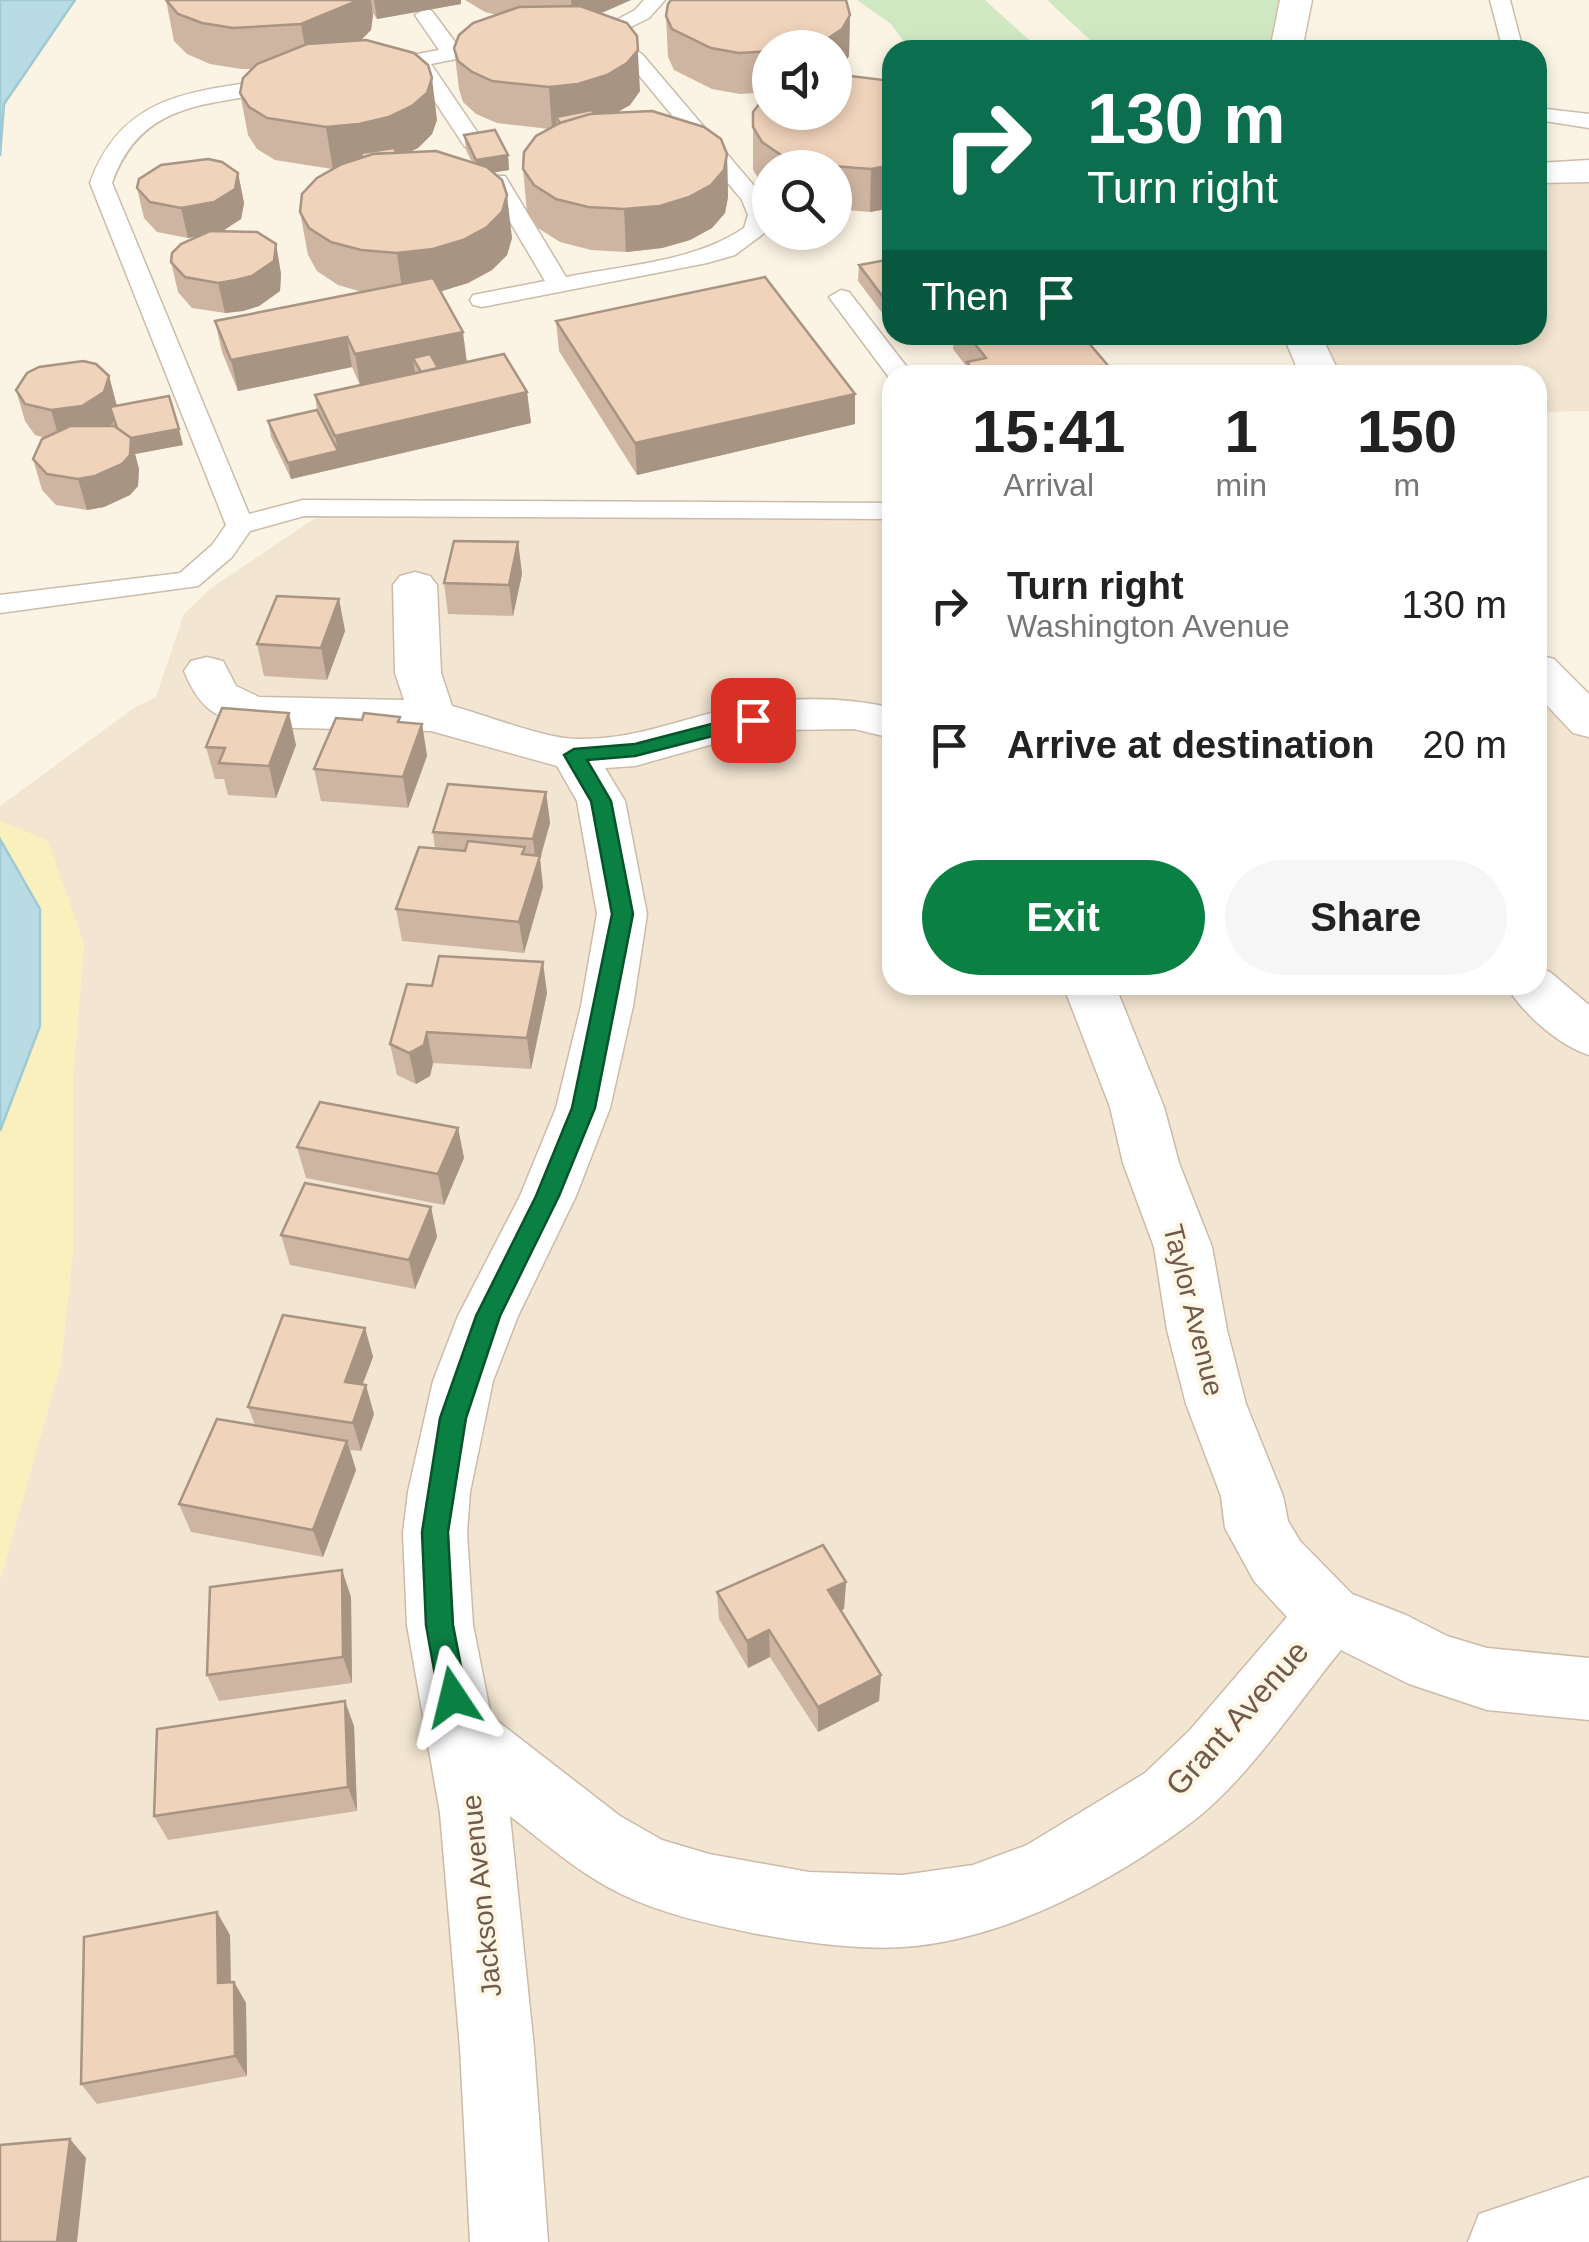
<!DOCTYPE html>
<style>
:root{--surface:#fff;--page:#f6f6f6;--text:#222;--muted:#767676;--accent:#0b8043}
body{margin:0;font-family:Helvetica,sans-serif;background:var(--page);color:var(--text);height:100vh;display:flex;flex-direction:column;font-size:38px;white-space:nowrap}
*{box-sizing:border-box;margin:0}
p{font-size:32px;color:var(--muted)}
.icon{flex:none;width:55px;height:55px;fill:none;stroke:currentColor;stroke-width:2;stroke-linecap:round;stroke-linejoin:round}
.map{position:relative;flex:1;overflow:hidden}
.details{position:absolute;left:882px;top:365px;width:665px;height:630px;display:flex;flex-direction:column;background:var(--surface);border-radius:30px;box-shadow:0 5px 15px #0003}
.details>*{flex:none}
.guide{position:absolute;left:882px;top:40px;width:665px;height:305px;border-radius:30px;box-shadow:0 5px 15px #0003;background:#0b6e4f;color:#fff;overflow:hidden}
.buttons{position:absolute;left:752px;top:30px;display:grid;gap:20px}
.buttons a{display:grid;place-items:center;width:100px;height:100px;border-radius:50%;background:var(--surface);box-shadow:0 5px 15px #0003;font-size:50px}
.pin{position:absolute;display:grid;place-items:center;width:85px;height:85px;color:#fff;margin:-42px;border-radius:20px;box-shadow:0 5px 15px #0006}
.me{position:absolute;width:110px;margin:-55px;rotate:350deg;stroke-linejoin:round;filter:drop-shadow(0 0 8px #0008)}
.turn{display:flex;align-items:center;gap:35px;height:210px;padding:0 40px;font-size:45px}
.turn .icon{width:130px;height:130px;stroke-width:2.5}
.turn b{display:block;font-size:70px;line-height:85px}
.then{display:flex;align-items:center;height:95px;padding:0 40px;background:#0003;gap:20px;font-size:38px}
.eta{display:flex;justify-content:space-evenly;align-items:center;height:170px;text-align:center}
.eta b{font-size:60px;font-weight:700;line-height:70px}
.cta{display:flex;gap:20px;margin-top:auto;padding:20px 40px}
.cta a{flex:1;height:115px;border-radius:60px;background:var(--accent);color:#fff;font-size:40px;font-weight:700;line-height:115px;text-align:center}
.cta a+a{background:var(--page);color:var(--text)}
ul{padding:0;list-style:none}
li{display:flex;align-items:center;gap:30px;height:140px;padding:0 40px}
li div{flex:1}
li b{display:block;font-size:38px}
li em{font-style:normal}
.map>svg:first-child{display:block}
.residential{fill:#f2e5d1}
.green{fill:#cfe8c2}
.sand{fill:#faf0be}
.water{fill:#b8dbe4;stroke:#9fc9d5;stroke-width:2.5}
.lines{fill:none;stroke-linecap:round;stroke-linejoin:round}
.service-casing{stroke:#cba;stroke-width:3}
.minor-casing{stroke:#cba;stroke-width:3}
.secondary-casing{stroke:#d1bdaa;stroke-width:3}
.service{fill:#fff;fill-rule:evenodd}
.minor{fill:#fff;fill-rule:evenodd}
.secondary{fill:#fff;fill-rule:evenodd}
.wall{fill:#ceb5a1}
.shaded-wall{fill:#a89483}
.building{fill:#f0d3bb;stroke:#a89483;stroke-width:2.5}
.route{fill:#0b8043;stroke:#07532c;stroke-width:2.5}
.labels{text-anchor:middle;stroke-width:8;stroke-linejoin:round;paint-order:stroke}
.street-label{font-size:28px;fill:#725a4a;stroke:#fef7e8}
.near-street-label{font-size:32px;fill:#725a4a;stroke:#fef7e8}
</style>
<div class="map">
<svg width="1589" height="2242" viewBox="0 0 1589 2242">
<rect width="100%" height="100%" fill="#fbf3e3"/>
<g class="residential">
<polygon points="1589,170 1589,411 1538,412 1538,375 1325,375 1304,335 1538,335 1538,171"/>
<polygon points="338,503 892,513 892,985 1538,985 1538,668 1589,720 1589,2242 0,2242 0,1580 61,1363 73,1251 73,1077 84,945 48,841 0,821 0,806 134,708 156,697 184,614 211,588"/>
</g>
<g class="green">
<polygon points="857,0 985,0 1040,50 910,50 891,24"/>
<polygon points="1047,0 1299,0 1287,50 1101,50"/>
</g>
<polygon class="sand" points="0,821 48,841 84,945 73,1077 73,1251 61,1363 0,1580 0,1131 40,1026 40,909 0,839"/>
<g class="water">
<polygon points="0,0 75,0 4,104 0,156"/>
<polygon points="0,839 40,909 40,1026 0,1131"/>
</g>
<g class="lines">
<g class="service-casing">
<g id="service">
<path d="M644,0H665L649,18L610,37L642,54L761,194L770,214L767,231L735,255L707,263L482,307L473,305L470,300L473,295L545,281L486,181L489,176H505L566,277C625,265 694,262 744,228L748,215L742,200L628,62L582,38L635,10Z"/>
<polygon points="1490,0 1510,0 1523,50 1503,50"/>
<polygon points="425,9 432,11 458,46 501,38 511,44 501,50 431,64 484,142 481,147 465,147 412,67 375,74 365,68 375,62 439,50 415,15"/>
<path d="M285,78L292,80L296,84L292,88C217,107 143,95 112,183L249,514L303,500L892,503V519L304,516L250,531L232,557L198,586L0,613V595L180,573L212,545L226,525L90,183C123,90 200,91 285,78Z"/>
<polygon points="1538,108 1589,114 1589,128 1538,120"/>
<polygon points="841,290 849,292 913,375 892,375 891,380 829,297"/>
</g>
</g>
<g class="minor-casing">
<g id="minor">
<polygon points="1589,160 1589,182 1538,183 1538,163"/>
<path d="M415,572L430,576L437,585L441,673L452,706C486,715 545,739 577,739C628,740 671,723 719,711C776,697 836,695 892,708V738L854,729L783,730L731,739L635,766L605,768L625,801L647,914L633,1006L610,1108L576,1196L518,1316L493,1381L470,1492L467,1533L473,1625L491,1716L620,1816L662,1840L709,1854L809,1872L903,1875L973,1865L1027,1845L1145,1773L1190,1730L1287,1617L1254,1581L1225,1528L1221,1496L1186,1404L1167,1330L1154,1247L1123,1163L1110,1107L1063,985H1115L1164,1107L1179,1163L1212,1247L1227,1330L1246,1404L1283,1496L1288,1521L1300,1541L1352,1594L1406,1615L1447,1636L1487,1648L1589,1658V1720L1487,1710L1409,1684L1341,1650C1296,1705 1248,1779 1192,1822C1112,1882 1005,1940 903,1947C853,1950 801,1942 752,1933C709,1924 662,1914 621,1894C580,1874 546,1844 510,1816L534,2048L548,2242H470L460,2048L440,1813L407,1625L403,1533L408,1492L433,1381L458,1316L520,1196L556,1108L581,1006L597,914L577,801L557,766L431,731L251,727C213,717 199,707 184,671L191,661L207,657L223,661L236,686L259,697L404,700L395,673L393,585L400,576Z"/>
<path d="M1538,968L1550,972L1589,1005V1055C1558,1045 1522,1013 1506,985H1538Z"/>
<polygon points="1589,2177 1589,2242 1468,2242 1479,2214"/>
</g>
</g>
<g class="secondary-casing">
<g id="secondary">
<polygon points="1280,0 1312,0 1302,50 1270,50"/>
<polygon points="1283,335 1321,335 1340,375 1300,375"/>
<polygon points="1538,655 1554,659 1589,694 1589,737 1573,733 1538,696"/>
</g>
</g>
<use href="#service" class="service"/>
<use href="#minor" class="minor"/>
<use href="#secondary" class="secondary"/>
</g>
<g class="wall">
<polygon points="166,0 461,0 461,4 377,19 372,12 371,30 361,40 437,120 432,134 418,148 407,153 472,162 466,150 464,135 508,155 509,170 494,172 512,238 507,255 492,270 468,283 440,291 467,362 527,392 531,423 291,479 271,437 268,421 317,410 315,395 360,385 352,367 238,391 222,352 215,321 362,292 338,285 317,271 308,255 300,212 332,169 275,160 257,149 248,135 240,93 252,69 241,69 210,64 187,54 174,41"/>
<polygon points="465,0 631,0 600,13 640,91 630,105 616,113 727,154 728,197 725,213 712,228 690,240 662,248 626,252 591,250 560,242 538,228 527,212 523,169 549,129 497,123 476,114 463,102 459,89 454,48 497,15 485,12"/>
<polygon points="850,15 849,56 841,70 835,74 835,48 770,48 770,92 740,94 712,89 674,70 668,57 666,16"/>
<polygon points="892,81 892,208 870,212 835,209 835,168 770,168 770,189 762,184 753,170 753,127"/>
<polygon points="238,173 244,203 241,219 221,232 276,244 281,274 280,291 259,306 243,311 225,313 192,308 178,292 171,262 200,236 188,238 157,232 144,218 137,188"/>
<polygon points="892,259 892,326 858,281 859,265"/>
<polygon points="556,321 855,424 637,475 559,351"/>
<polygon points="954,335 1082,335 1116,375 966,375 966,366 953,349"/>
<polygon points="109,376 117,406 183,445 135,454 139,469 138,486 130,495 104,507 87,510 56,505 42,490 33,459 45,438 35,435 25,421 16,390"/>
<polygon points="518,542 522,574 513,616 448,614 444,583"/>
<polygon points="339,599 345,631 327,680 264,676 257,644"/>
<polygon points="401,723 422,724 427,756 408,808 321,801 314,769"/>
<polygon points="296,745 276,798 228,795 224,779 215,779 206,747"/>
<polygon points="546,792 550,823 540,859 543,887 524,953 402,941 396,909 435,849 433,832"/>
<polygon points="547,993 531,1069 433,1063 430,1076 416,1084 397,1075 390,1044"/>
<polygon points="458,1128 464,1158 444,1205 306,1178 297,1147"/>
<polygon points="431,1207 437,1237 415,1289 290,1265 281,1235"/>
<polygon points="365,1328 373,1357 362,1385 374,1414 361,1451 350,1450 356,1470 323,1557 191,1532 179,1504 255,1425 248,1407"/>
<polygon points="342,1570 351,1597 352,1683 219,1701 207,1675"/>
<polygon points="846,1582 844,1609 841,1610 881,1675 879,1701 818,1732 770,1657 748,1668 719,1619 717,1592"/>
<polygon points="354,1726 357,1811 168,1840 154,1816"/>
<polygon points="230,1935 231,1982 234,1982 246,2003 247,2076 97,2104 81,2084"/>
</g>
<g class="shaded-wall">
<polygon points="355,0 371,0 373,16 371,30 358,43 308,65 301,24"/>
<polygon points="374,0 461,0 461,4 377,19"/>
<polygon points="571,0 631,0 604,12 573,19"/>
<polygon points="850,15 849,56 841,70 835,74 835,48 803,48"/>
<polygon points="637,36 640,91 630,105 609,117 556,117 557,128 552,129 549,87"/>
<polygon points="432,78 437,120 432,134 418,148 395,159 361,153 363,167 333,170 326,127"/>
<polygon points="727,154 728,197 725,213 712,228 690,240 662,248 626,252 624,209"/>
<polygon points="508,155 509,170 478,175 476,160"/>
<polygon points="892,165 892,208 870,212 871,169"/>
<polygon points="238,173 244,203 241,219 221,232 188,238 181,208"/>
<polygon points="507,195 512,238 507,255 492,270 468,283 439,292 403,296 397,253"/>
<polygon points="276,244 281,274 280,291 259,306 243,311 225,313 218,283"/>
<polygon points="463,332 467,363 421,372 413,358 415,373 360,385 355,354"/>
<polygon points="904,335 930,335 904,340"/>
<polygon points="347,337 352,367 238,391 231,360"/>
<polygon points="109,376 117,407 113,423 91,437 60,441 51,410"/>
<polygon points="527,392 531,423 291,479 288,463 338,451 335,436"/>
<polygon points="855,394 855,424 637,475 635,443"/>
<polygon points="179,429 183,445 135,454 139,469 138,486 130,495 104,507 87,510 78,479 121,440"/>
<polygon points="518,542 522,574 513,616 509,585"/>
<polygon points="339,599 345,631 327,680 321,648"/>
<polygon points="289,713 296,745 276,798 269,766"/>
<polygon points="422,724 427,756 408,808 403,777"/>
<polygon points="546,792 550,823 540,859 543,887 524,953 519,922 536,866 533,839"/>
<polygon points="543,962 547,993 531,1069 527,1038"/>
<polygon points="427,1032 433,1063 430,1076 416,1084 409,1053"/>
<polygon points="458,1128 464,1158 444,1205 438,1174"/>
<polygon points="431,1207 437,1237 415,1289 409,1260"/>
<polygon points="365,1328 373,1357 353,1410 345,1382"/>
<polygon points="366,1385 374,1414 361,1451 353,1423"/>
<polygon points="347,1441 356,1470 323,1557 313,1530"/>
<polygon points="342,1570 351,1597 352,1683 343,1657"/>
<polygon points="846,1582 844,1609 827,1617 828,1590"/>
<polygon points="769,1630 770,1657 748,1668 747,1641"/>
<polygon points="881,1675 879,1701 818,1732 818,1707"/>
<polygon points="345,1701 354,1726 357,1811 348,1787"/>
<polygon points="217,1912 230,1935 231,2005 218,1983"/>
<polygon points="234,1982 246,2003 247,2076 235,2056"/>
<polygon points="70,2139 86,2158 77,2242 57,2242"/>
</g>
<g class="building">
<polygon points="166,0 355,0 352,3 301,24 233,28 202,23 178,14"/>
<polygon points="671,0 846,0 850,15 842,29 824,41 803,48 770,48 770,51 739,53 711,48 672,29 666,16 668,4"/>
<polygon points="580,6 627,23 637,36 638,50 627,63 607,75 578,84 549,87 492,81 472,72 458,61 454,48 459,35 473,23 519,7"/>
<polygon points="366,40 414,53 428,65 432,78 427,93 412,106 389,117 359,124 326,127 267,118 249,107 240,93 243,78 257,64 307,44"/>
<polygon points="835,75 842,75 892,81 892,165 871,169 807,164 781,155 762,142 753,127 753,112 764,98 770,96 770,112 835,112"/>
<polygon points="592,110 594,114 560,123 556,117"/>
<polygon points="652,111 704,127 721,139 727,154 724,170 711,185 689,197 660,206 624,209 588,207 556,199 534,185 523,169 524,152 536,136 560,123 590,114"/>
<polygon points="495,130 508,155 476,160 464,135"/>
<polygon points="394,148 397,153 373,154 363,158 361,153"/>
<polygon points="436,151 487,167 502,180 507,195 502,212 487,227 463,240 433,249 397,253 361,250 331,242 309,228 300,212 302,194 317,178 342,164 373,154"/>
<polygon points="208,159 222,162 238,173 235,189 214,202 181,208 150,202 137,188 139,179 161,165"/>
<polygon points="210,231 257,232 276,244 274,261 252,276 236,280 218,283 185,277 171,262 172,253 181,244"/>
<polygon points="892,259 892,309 859,265"/>
<polygon points="765,277 855,394 635,443 556,321"/>
<polygon points="433,278 463,332 355,354 347,337 231,360 215,321"/>
<polygon points="968,335 1082,335 1116,375 977,375 967,362 986,358"/>
<polygon points="430,354 438,368 421,372 413,358"/>
<polygon points="504,354 527,392 335,436 315,395"/>
<polygon points="83,361 96,364 109,376 104,392 82,406 51,410 25,404 16,390 27,373 39,367"/>
<polygon points="169,396 179,429 131,438 117,428 110,407"/>
<polygon points="317,410 338,451 288,463 268,421"/>
<polygon points="70,426 114,426 131,438 130,455 122,464 95,476 78,479 47,474 33,459 42,439"/>
<polygon points="454,541 518,542 509,585 444,583"/>
<polygon points="277,596 339,599 321,648 257,644"/>
<polygon points="222,708 289,713 269,766 219,763 225,748 206,747"/>
<polygon points="364,713 400,717 398,722 422,724 403,777 314,769 336,718 362,720"/>
<polygon points="448,784 546,792 533,839 433,832"/>
<polygon points="468,841 525,847 522,854 540,856 519,922 396,909 419,847 465,851"/>
<polygon points="439,956 543,962 527,1038 427,1032 424,1045 409,1053 390,1044 407,984 432,986"/>
<polygon points="320,1102 458,1128 438,1174 297,1147"/>
<polygon points="305,1183 431,1207 409,1260 281,1235"/>
<polygon points="283,1315 365,1328 345,1382 366,1385 353,1423 248,1407"/>
<polygon points="217,1419 347,1441 313,1530 179,1504"/>
<polygon points="823,1545 846,1582 828,1590 881,1675 818,1707 769,1630 747,1641 717,1592"/>
<polygon points="342,1570 343,1657 207,1675 210,1587"/>
<polygon points="345,1701 348,1787 154,1816 157,1729"/>
<polygon points="217,1912 218,1983 234,1982 235,2056 81,2084 84,1937"/>
<polygon points="70,2139 57,2242 0,2242 0,2145"/>
</g>
<polygon class="route" points="753,713 763,720 760,724 635,756 587,760 611,801 633,914 595,1108 559,1196 500,1316 466,1418 448,1532 453,1625 467,1697 463,1706 453,1710 443,1706 439,1697 426,1625 422,1532 440,1418 476,1316 536,1196 572,1108 612,914 591,801 564,755 574,749 635,744"/>
<g class="labels">
<g class="street-label">
<text transform="translate(1194 1310) rotate(76)" y="10">Taylor Avenue</text>
<text transform="translate(481 1896) rotate(-96)" y="10">Jackson Avenue</text>
</g>
<g class="near-street-label">
<text transform="translate(1237 1718) rotate(-48)" y="11">Grant Avenue</text>
</g>
</g>
</svg>
<div class="buttons">
<a><svg class="icon" aria-label="sound" viewBox="0 0 24 24"><path d="M4 9h4l5-4v14l-5-4H4zM17 9q2 3 0 6"/></svg></a>
<a><svg class="icon" aria-label="search" viewBox="0 0 24 24"><circle cx="10" cy="10" r="6"/><path d="M15 15l6 6"/></svg></a>
</div>
<div class="pin" style="left:753px;top:720px;background:#d93025"><svg class="icon" aria-label="arrive" viewBox="0 0 24 24"><path d="M6 21V4h12l-3 4 3 4H6"/></svg></div>
<svg class="me" style="left:453px;top:1697px" viewBox="-20 -20 40 40"><path d="M0-17L14 15 0 8-14 15z" fill="#0b8043" stroke="#fff" stroke-width="4"/></svg>
<div class="guide">
<div class="turn"><svg class="icon" aria-label="right" viewBox="0 0 24 24"><path d="M7 20v-9h11M14 6l5 5-5 5"/></svg><div><b>130 m</b>Turn right</div></div>
<div class="then">Then<svg class="icon" aria-label="arrive" viewBox="0 0 24 24"><path d="M6 21V4h12l-3 4 3 4H6"/></svg></div>
</div>
<section class="details">
<div class="eta">
<div><b>15:41</b><p>Arrival</p></div>
<div><b>1</b><p>min</p></div>
<div><b>150</b><p>m</p></div>
</div>
<ul>
<li><svg class="icon" aria-label="right" viewBox="0 0 24 24"><path d="M7 20v-9h11M14 6l5 5-5 5"/></svg><div><b>Turn right</b><p>Washington Avenue</p></div><em>130 m</em></li>
<li><svg class="icon" aria-label="arrive" viewBox="0 0 24 24"><path d="M6 21V4h12l-3 4 3 4H6"/></svg><div><b>Arrive at destination</b></div><em>20 m</em></li>
</ul>
<div class="cta"><a>Exit</a><a>Share</a></div>
</section>
</div>
